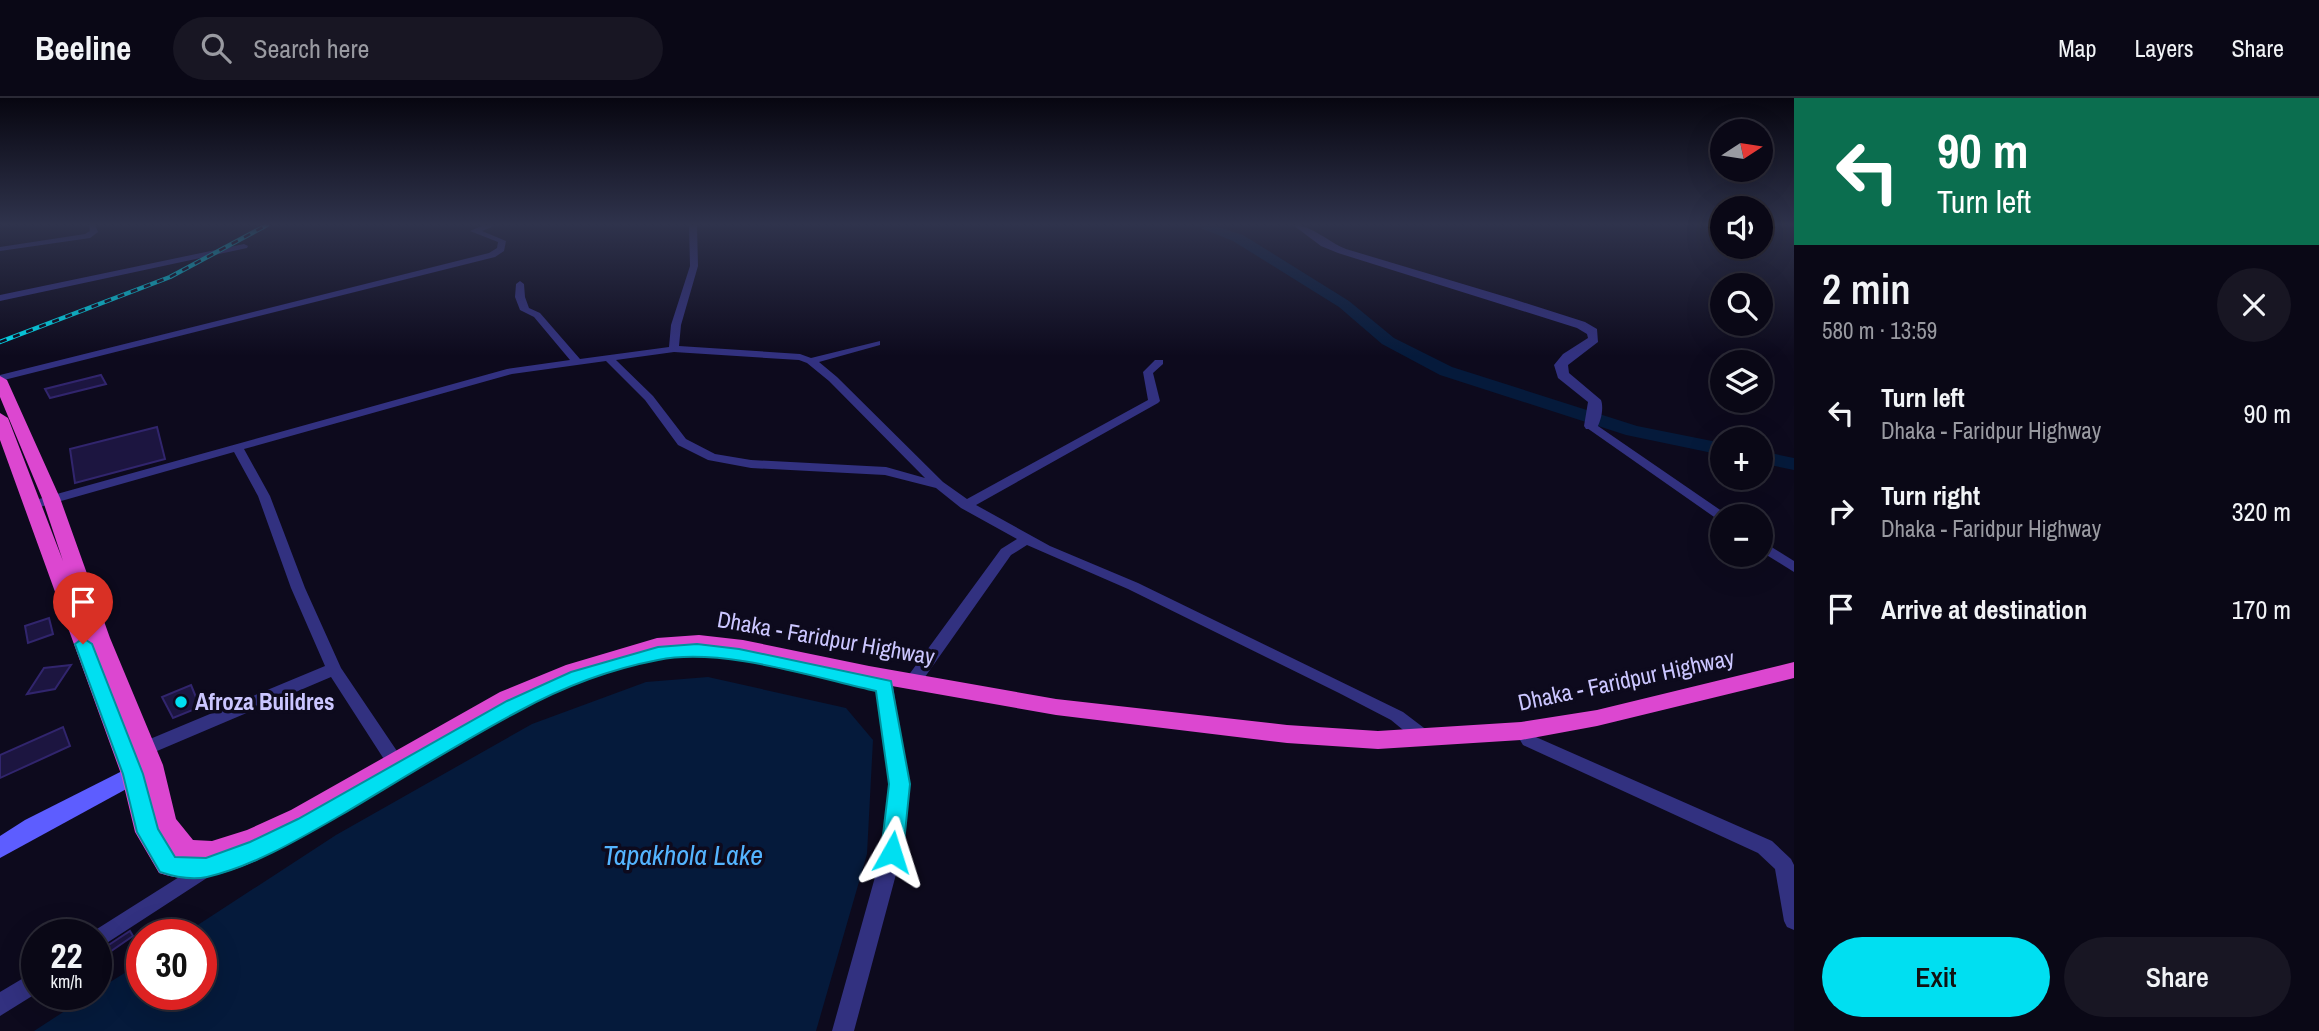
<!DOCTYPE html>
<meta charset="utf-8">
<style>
:root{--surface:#0a0816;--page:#181623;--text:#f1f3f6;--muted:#999aa1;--line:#2a2935;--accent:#00dff1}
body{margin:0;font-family:"Archivo Narrow",sans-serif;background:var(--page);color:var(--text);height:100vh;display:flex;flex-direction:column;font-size:26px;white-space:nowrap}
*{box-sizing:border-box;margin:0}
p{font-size:23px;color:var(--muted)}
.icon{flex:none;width:38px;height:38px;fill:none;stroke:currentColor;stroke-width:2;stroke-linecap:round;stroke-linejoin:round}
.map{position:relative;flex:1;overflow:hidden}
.details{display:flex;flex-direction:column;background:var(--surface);width:525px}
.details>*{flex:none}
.hud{background:#0b6e4f;color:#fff;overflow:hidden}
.needle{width:46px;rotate:78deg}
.buttons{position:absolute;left:1710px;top:21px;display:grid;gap:14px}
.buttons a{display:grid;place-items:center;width:63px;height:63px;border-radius:50%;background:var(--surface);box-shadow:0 7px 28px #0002,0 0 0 2px var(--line);font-size:35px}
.speed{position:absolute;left:21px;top:821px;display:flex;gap:14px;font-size:35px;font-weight:700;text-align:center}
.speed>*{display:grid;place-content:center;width:91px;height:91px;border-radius:50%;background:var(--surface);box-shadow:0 7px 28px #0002,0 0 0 2px var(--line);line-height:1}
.speed small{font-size:18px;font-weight:400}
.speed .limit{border:10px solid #d22;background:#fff;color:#111}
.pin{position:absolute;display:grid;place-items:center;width:60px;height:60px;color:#fff;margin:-72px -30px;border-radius:50% 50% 50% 0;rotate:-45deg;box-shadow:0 0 7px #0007}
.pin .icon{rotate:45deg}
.me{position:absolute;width:77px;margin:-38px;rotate:6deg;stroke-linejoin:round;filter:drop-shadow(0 0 5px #0008)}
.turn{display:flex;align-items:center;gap:24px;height:147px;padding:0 28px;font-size:32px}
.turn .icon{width:91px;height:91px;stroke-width:2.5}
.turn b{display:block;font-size:49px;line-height:60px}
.round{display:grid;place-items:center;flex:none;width:74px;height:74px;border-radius:37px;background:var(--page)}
.summary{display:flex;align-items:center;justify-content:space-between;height:119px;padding:0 28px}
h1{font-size:42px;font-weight:600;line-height:52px}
.action{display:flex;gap:14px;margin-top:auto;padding:14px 28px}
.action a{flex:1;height:80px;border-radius:42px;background:var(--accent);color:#111;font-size:28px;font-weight:600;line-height:80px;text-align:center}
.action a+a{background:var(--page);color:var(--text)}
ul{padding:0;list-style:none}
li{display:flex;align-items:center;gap:21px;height:98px;padding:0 28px}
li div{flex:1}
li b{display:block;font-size:26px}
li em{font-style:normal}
header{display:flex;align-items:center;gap:42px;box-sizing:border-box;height:98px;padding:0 35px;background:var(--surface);border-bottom:2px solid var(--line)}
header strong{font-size:33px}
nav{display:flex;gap:38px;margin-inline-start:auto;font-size:24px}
.search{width:490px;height:63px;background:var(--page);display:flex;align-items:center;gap:18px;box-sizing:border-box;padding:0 24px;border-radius:38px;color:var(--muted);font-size:26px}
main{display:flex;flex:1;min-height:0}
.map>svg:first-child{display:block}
.water{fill:#051a3b}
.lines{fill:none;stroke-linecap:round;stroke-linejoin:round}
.river{fill:#051a3b;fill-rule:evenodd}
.building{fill:#1c1540;stroke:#31256d;stroke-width:2}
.minor{fill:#323180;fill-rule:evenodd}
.tertiary{fill:#323180;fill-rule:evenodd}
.secondary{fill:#5d5dff;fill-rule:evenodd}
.trunk{fill:#dc47d0;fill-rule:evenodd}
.rail-casing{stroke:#00dff1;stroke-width:4.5}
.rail{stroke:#0d0a1d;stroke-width:2.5;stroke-dasharray:7;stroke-linecap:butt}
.route{fill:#00dff1;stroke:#00919d;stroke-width:2}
.poi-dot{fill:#00dff1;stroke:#0d0a1d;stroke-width:2.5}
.labels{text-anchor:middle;stroke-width:7;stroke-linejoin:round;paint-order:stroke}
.street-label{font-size:23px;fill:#cbc6ff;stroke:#0d0a1d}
.poi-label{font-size:23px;font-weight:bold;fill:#cbc6ff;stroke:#0d0a1d;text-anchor:start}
.near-water-label{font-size:28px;font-style:italic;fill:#54b4ff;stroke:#0d0a1d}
</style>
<header>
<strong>Beeline</strong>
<div class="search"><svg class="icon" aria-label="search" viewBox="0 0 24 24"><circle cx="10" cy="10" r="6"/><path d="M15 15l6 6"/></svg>Search here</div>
<nav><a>Map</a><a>Layers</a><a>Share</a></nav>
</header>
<main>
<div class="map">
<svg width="1794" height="933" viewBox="0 0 1794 933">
<rect width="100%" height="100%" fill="#0d0a1d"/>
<polygon class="water" points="708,579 846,610 873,642 867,756 816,933 34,933 91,896 96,896 96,893 142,864 142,896 201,896 201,836 184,836 336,737 532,626 646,584"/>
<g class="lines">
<g class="river">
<polygon points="1194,127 1212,127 1243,137 1349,203 1394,240 1452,269 1637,328 1722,345 1722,357 1626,337 1440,277 1382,246 1339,209 1233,143"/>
<polygon points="1760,353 1794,360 1794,372 1760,365"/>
</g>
</g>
<g class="building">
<polygon points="101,277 106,286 50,300 45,291"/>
<polygon points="157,329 165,361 75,385 70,351"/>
<polygon points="49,520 53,536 28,545 25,528"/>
<polygon points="71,567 55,591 27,596 44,570"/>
<polygon points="191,587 200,609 173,620 162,599"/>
<polygon points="63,629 70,648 0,680 0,657"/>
<polygon points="130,833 133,838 101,860 98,854"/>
</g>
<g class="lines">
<g class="minor">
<polygon points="89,127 95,127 98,134 90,140 0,153 0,149 85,136 90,133"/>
<polygon points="484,127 496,127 482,133 506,143 504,153 495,159 0,283 0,277 489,155 497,150 498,144 470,133"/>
<path d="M689,127H697L698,168L681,227L679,248L800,256L811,260L880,243V247L819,264L837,279L943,384L967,401L1148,302L1143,274L1155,262H1163V266L1153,275L1160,303L1158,305L976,407L1050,448L1138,485L1403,614L1432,636L1435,641L1432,646L1426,647L1420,646L1391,622L1339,595L1128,491L1027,447L1011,457L920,586H908L906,582L908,578L1001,451L1017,441L961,410L936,390L885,377L751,370L708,362L678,347L645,302L606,263L512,276L244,351L270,398L305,490L341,570L401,659L404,664L401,669L395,671L389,669L331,579L150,656L144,658L138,656L135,651L138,646L325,568L291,490L258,398L234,354L33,411L28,410L27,407L28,404L507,271L570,262L534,219L520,212L515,199L516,186L520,183L524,186L525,199L529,210L540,215L580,261L669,249L671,227L690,168ZM674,254L799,262L807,265L829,283L925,380L886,369L751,362L715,356L686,341L653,298L616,262Z"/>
<polygon points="244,146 248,148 247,150 0,203 0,197"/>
<polygon points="1591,325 1595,326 1729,418 1722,418 1722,422 1717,421 1587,330 1587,326"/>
<polygon points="1760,442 1794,463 1794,474 1760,453"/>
<polygon points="885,582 891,584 893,588 908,686 902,754 854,933 832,933 882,754 890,686 877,588 879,584"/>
<polygon points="1529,636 1772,743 1791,761 1794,767 1794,832 1787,829 1784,823 1775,771 1758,755 1523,647 1520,642 1523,637"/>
<polygon points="206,762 213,764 216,770 213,776 96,852 96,836 89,836"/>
<polygon points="37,872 37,895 0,918 0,894"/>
</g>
<path class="tertiary" d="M1293,127C1312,127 1328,144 1346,151L1513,201L1585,224L1597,231L1598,244L1568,267L1569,275L1601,302C1604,310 1601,324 1596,331H1586L1584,328L1588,304L1558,280L1554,267L1563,256L1588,240L1587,236L1577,230L1338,155L1321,148Z"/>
<polygon class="secondary" points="144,662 152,665 155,671 152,677 0,760 0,738 25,722"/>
<path class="trunk" d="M0,278L7,282L60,400L110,540L163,667L176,721L193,742L212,743L247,732L291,712L500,594L566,567L657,540L699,537L743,542L869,568L1056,601L1287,627L1378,633L1521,624L1597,612L1794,564V580L1597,628L1521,642L1378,651L1287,645L1056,617L869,584L743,556L699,551L658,554L582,577L516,606L309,726L260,750L262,754L258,762C226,776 193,787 159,775L135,734L121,676L0,342V315L8,320L63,463L42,400L0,299Z"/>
<g class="rail-casing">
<polyline id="rail" points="0,244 170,179 267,127"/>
</g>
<use href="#rail" class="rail"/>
</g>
<linearGradient id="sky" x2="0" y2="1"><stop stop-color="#070610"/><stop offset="0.49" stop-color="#2f334c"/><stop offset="1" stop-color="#2f334c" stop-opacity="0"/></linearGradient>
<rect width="1794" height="258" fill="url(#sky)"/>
<path class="route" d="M83,540L92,546L143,676L158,731L175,759L206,760L250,744L298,721L507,603L571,574L658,549L697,546L739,551L891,583L910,686L903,754L900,761L892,763L884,761L881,754L889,686L876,593C813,579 722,549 658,562C611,571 561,590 519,613C459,645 400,682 341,717C301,740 252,769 207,779C192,782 175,779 160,774L137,734L123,676L75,546Z"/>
<circle class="poi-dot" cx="181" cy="604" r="7"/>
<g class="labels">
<g class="street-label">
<text transform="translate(826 540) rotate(10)" y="8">Dhaka - Faridpur Highway</text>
<text transform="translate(1626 582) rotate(-12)" y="8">Dhaka - Faridpur Highway</text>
</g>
<g class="poi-label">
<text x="195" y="612">Afroza Buildres</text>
</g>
<g class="near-water-label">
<text x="683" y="767">Tapakhola Lake</text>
</g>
</g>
</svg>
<div class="buttons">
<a><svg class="needle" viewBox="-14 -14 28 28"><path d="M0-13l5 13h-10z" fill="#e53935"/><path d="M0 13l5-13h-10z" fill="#999aa1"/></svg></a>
<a><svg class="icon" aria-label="sound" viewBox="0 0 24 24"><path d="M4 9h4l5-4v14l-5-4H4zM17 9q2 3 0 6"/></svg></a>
<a><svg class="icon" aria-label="search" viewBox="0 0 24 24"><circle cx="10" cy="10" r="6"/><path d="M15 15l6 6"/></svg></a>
<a><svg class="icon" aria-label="layers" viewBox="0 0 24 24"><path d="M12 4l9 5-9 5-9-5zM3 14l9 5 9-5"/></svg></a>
<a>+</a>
<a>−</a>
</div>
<div class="speed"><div>22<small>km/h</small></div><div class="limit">30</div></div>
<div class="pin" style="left:83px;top:546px;background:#d93025"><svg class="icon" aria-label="arrive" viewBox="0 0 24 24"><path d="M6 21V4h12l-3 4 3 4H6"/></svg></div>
<svg class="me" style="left:892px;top:754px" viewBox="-20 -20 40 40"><path d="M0-17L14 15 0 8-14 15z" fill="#00dff1" stroke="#fff" stroke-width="4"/></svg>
</div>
<section class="details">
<div class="hud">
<div class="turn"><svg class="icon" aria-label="left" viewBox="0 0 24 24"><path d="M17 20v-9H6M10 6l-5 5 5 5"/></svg><div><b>90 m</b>Turn left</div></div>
</div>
<div class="summary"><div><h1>2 min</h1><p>580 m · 13:59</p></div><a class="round"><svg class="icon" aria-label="close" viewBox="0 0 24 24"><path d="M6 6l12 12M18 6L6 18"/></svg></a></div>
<ul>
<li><svg class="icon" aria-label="left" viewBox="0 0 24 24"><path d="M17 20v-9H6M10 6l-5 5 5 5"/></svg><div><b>Turn left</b><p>Dhaka - Faridpur Highway</p></div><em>90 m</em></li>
<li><svg class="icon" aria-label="right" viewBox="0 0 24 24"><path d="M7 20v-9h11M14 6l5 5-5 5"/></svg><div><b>Turn right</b><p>Dhaka - Faridpur Highway</p></div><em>320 m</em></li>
<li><svg class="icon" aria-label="arrive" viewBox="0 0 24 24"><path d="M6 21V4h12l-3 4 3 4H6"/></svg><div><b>Arrive at destination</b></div><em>170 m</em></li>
</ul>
<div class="action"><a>Exit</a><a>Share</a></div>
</section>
</main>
